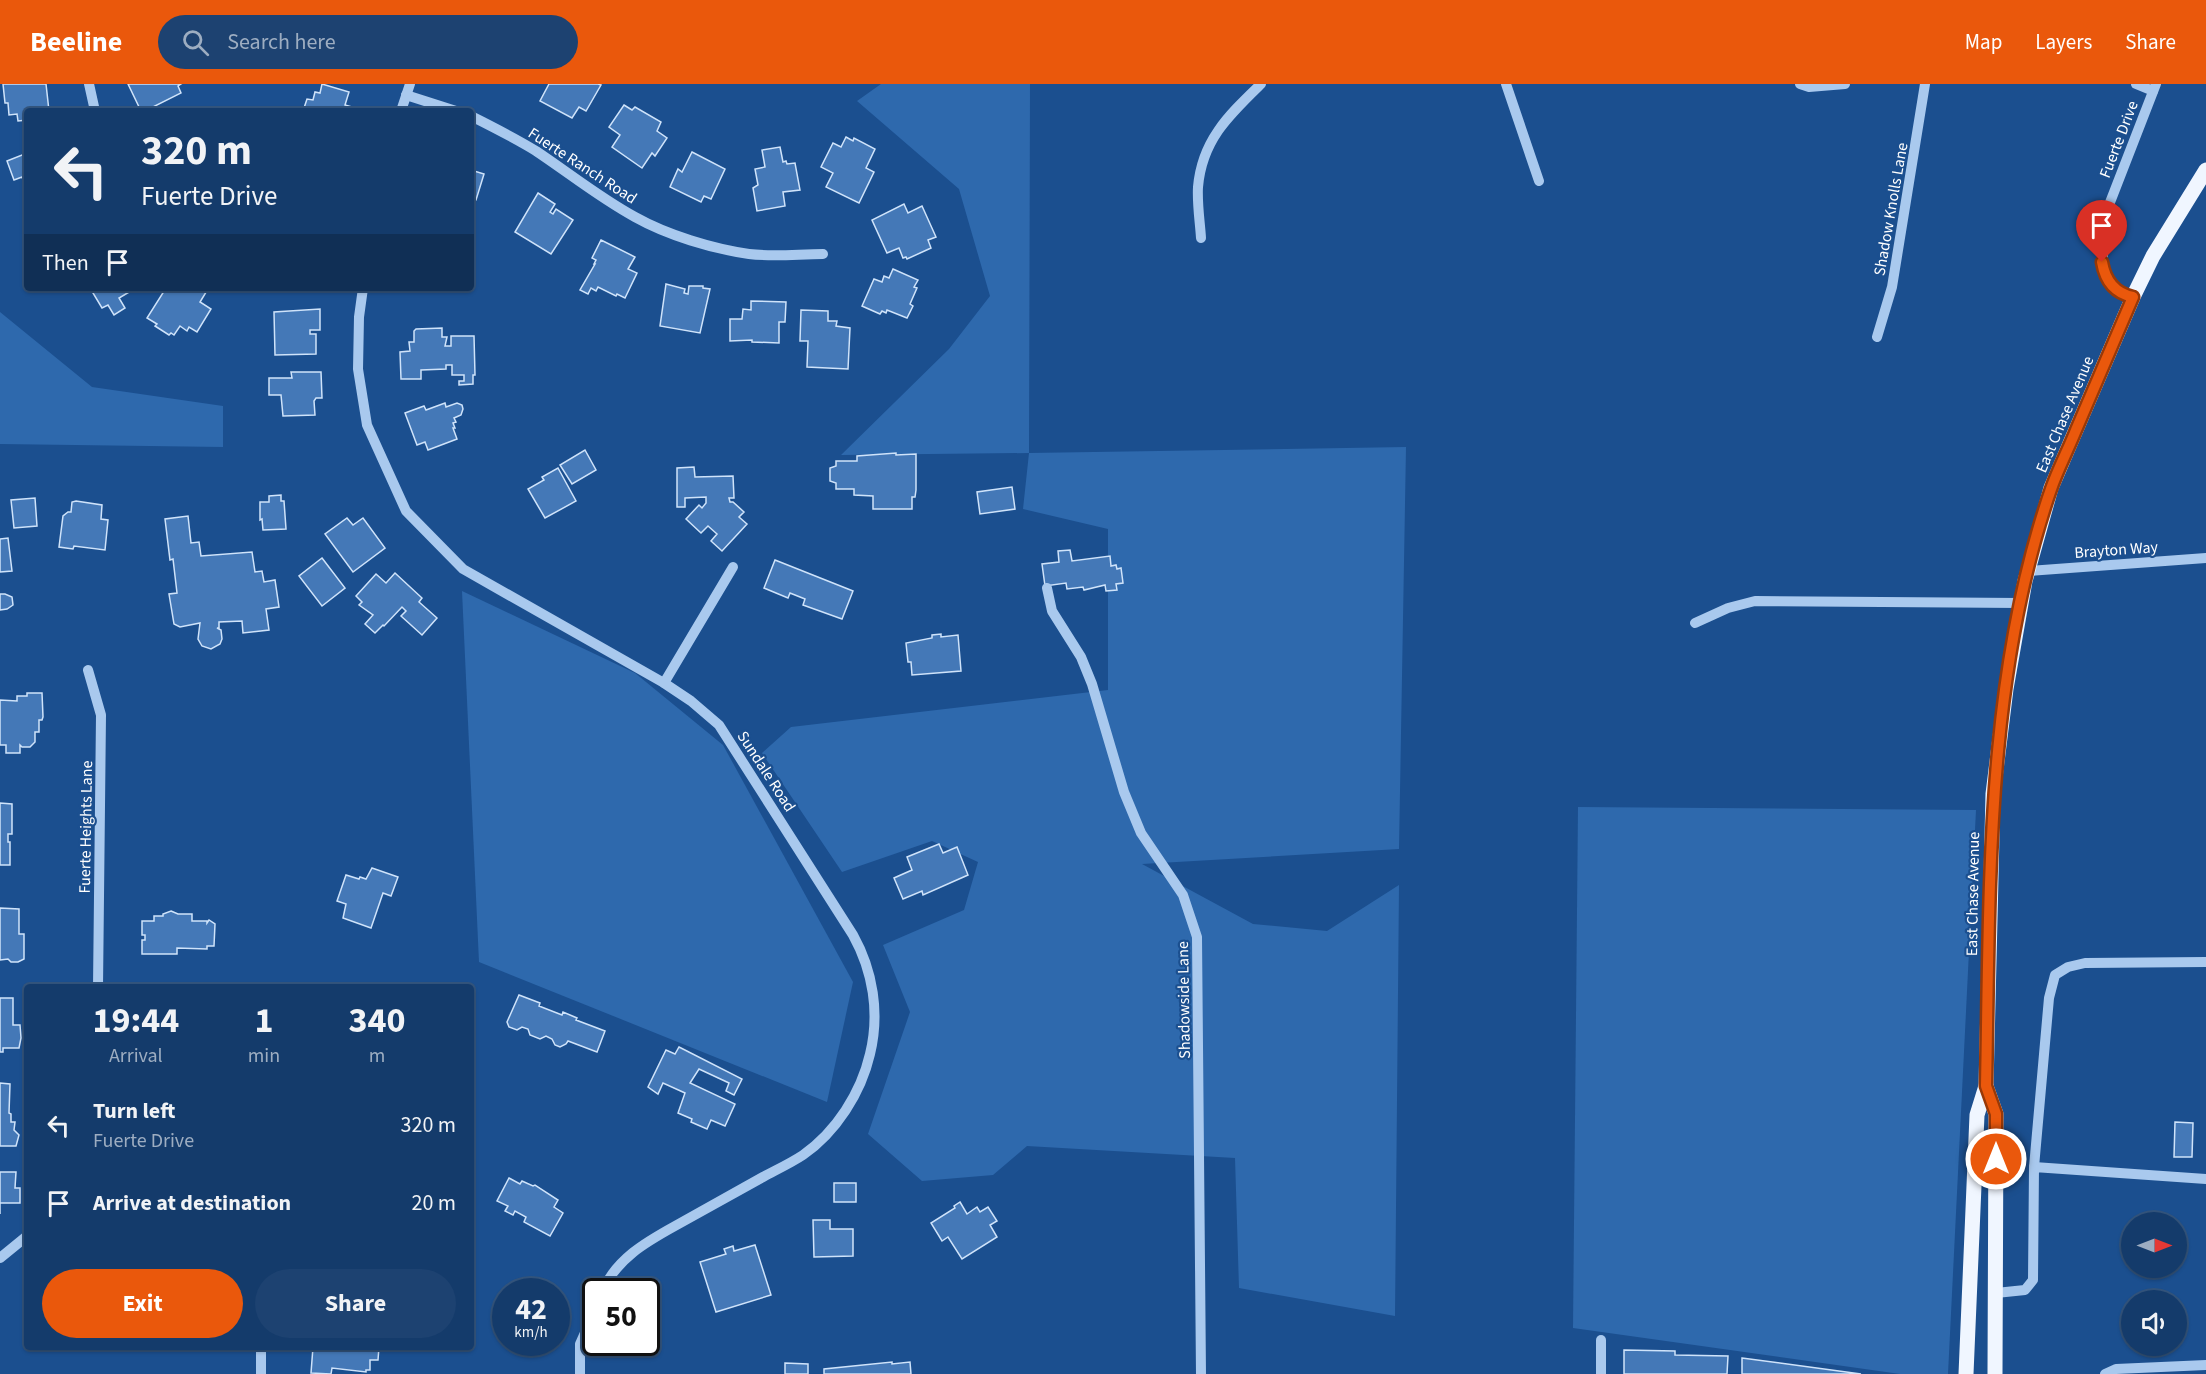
<!DOCTYPE html>
<style>
:root{--surface:#143b6b;--page:#1d4271;--text:#f1f3f6;--muted:#9dadc1;--line:#33557e;--accent:#ea580c}
body{margin:0;font-family:"Source Sans 3",sans-serif;background:var(--page);color:var(--text);height:100vh;display:flex;flex-direction:column;font-size:22px;white-space:nowrap}
*{box-sizing:border-box;margin:0}
p{font-size:20px;color:var(--muted)}
.icon{flex:none;width:33px;height:33px;fill:none;stroke:currentColor;stroke-width:2;stroke-linecap:round;stroke-linejoin:round}
.map{position:relative;flex:1;overflow:hidden}
.side{position:absolute;left:24px;top:900px;width:450px;height:366px;display:flex;flex-direction:column;background:var(--surface);border-radius:6px;box-shadow:0 2px 4px #0004,0 0 0 2px var(--line)}
.side>*{flex:none}
.guide{position:absolute;left:24px;top:24px;width:450px;height:183px;border-radius:6px;box-shadow:0 2px 4px #0004,0 0 0 2px var(--line);background:#143b6b;color:var(--text);overflow:hidden}
.needle{width:39px;rotate:90deg}
.controls{position:absolute;left:2121px;top:1128px;display:grid;gap:12px}
.controls a{display:grid;place-items:center;width:66px;height:66px;border-radius:50%;background:var(--surface);box-shadow:0 2px 4px #0004,0 0 0 2px var(--line);font-size:30px}
.speed{position:absolute;left:492px;top:1194px;display:flex;gap:12px;font-size:30px;font-weight:700;text-align:center}
.speed>*{display:grid;place-content:center;width:78px;height:78px;border-radius:50%;background:var(--surface);box-shadow:0 2px 4px #0004,0 0 0 2px var(--line);line-height:1}
.speed small{font-size:15px;font-weight:400}
.speed .limit{border:3px solid #111;border-radius:9px;background:#fff;color:#111}
.pin{position:absolute;display:grid;place-items:center;width:51px;height:51px;color:#fff;margin:-62px -26px;border-radius:50% 50% 50% 0;rotate:-45deg;box-shadow:0 0 6px #0007}
.pin .icon{rotate:45deg}
.me{position:absolute;width:66px;margin:-33px;rotate:0deg;stroke-linejoin:round;filter:drop-shadow(0 0 4px #0008)}
.turn{display:flex;align-items:center;gap:21px;height:126px;padding:0 18px;font-size:27px}
.turn .icon{width:78px;height:78px;stroke-width:2.5}
.turn b{display:block;font-size:42px;line-height:51px}
.then{display:flex;align-items:center;height:57px;padding:0 18px;background:#0003;gap:12px;font-size:22px}
.eta{display:flex;justify-content:space-evenly;align-items:center;height:102px;text-align:center}
.eta b{font-size:36px;font-weight:700;line-height:42px}
.action{display:flex;gap:12px;margin-top:auto;padding:12px 18px}
.action a{flex:1;height:69px;border-radius:36px;background:var(--accent);color:#fff;font-size:24px;font-weight:700;line-height:69px;text-align:center}
.action a+a{background:var(--page);color:var(--text)}
ul{padding:0;list-style:none}
li{display:flex;align-items:center;gap:18px;height:78px;padding:0 18px}
li div{flex:1}
li b{display:block;font-size:22px}
li em{font-style:normal}
header{display:flex;align-items:center;gap:36px;box-sizing:border-box;height:84px;padding:0 30px;background:var(--accent);color:#fff}
header strong{font-size:28px}
nav{display:flex;gap:33px;margin-inline-start:auto;font-size:21px}
.search{width:420px;height:54px;background:var(--page);display:flex;align-items:center;gap:15px;box-sizing:border-box;padding:0 21px;border-radius:33px;color:var(--muted);font-size:22px}
.map>svg:first-child{display:block}
.green{fill:#2e69ad}
.building{fill:#4478b7;stroke:#cfe3fa;stroke-width:1.5}
.lines{fill:none;stroke-linecap:round;stroke-linejoin:round}
.minor{stroke:#a9c9ee;stroke-width:10}
.major{stroke:#f0f6ff;stroke-width:15}
.route-casing{stroke:#983908;stroke-width:15}
.route{stroke:#ea580c;stroke-width:10}
.labels{text-anchor:middle;stroke-width:4.5;stroke-linejoin:round;paint-order:stroke}
.street-label{font-size:16px;fill:#fff;stroke:#1b4f8f}
</style>
<header>
<strong>Beeline</strong>
<div class="search"><svg class="icon" aria-label="search" viewBox="0 0 24 24"><circle cx="10" cy="10" r="6"/><path d="M15 15l6 6"/></svg>Search here</div>
<nav><a>Map</a><a>Layers</a><a>Share</a></nav>
</header>
<div class="map">
<svg width="2206" height="1290" viewBox="0 0 2206 1290">
<rect width="100%" height="100%" fill="#1b4f8f"/>
<g class="green">
<polygon points="881,0 1030,0 1029,369 1406,363 1399,765 1142,780 1253,840 1327,847 1399,801 1395,1232 1239,1204 1235,1074 1027,1062 993,1091 922,1097 868,1050 910,928 883,861 964,826 978,778 932,757 842,788 762,669 791,643 1108,606 1108,445 1023,425 1029,369 841,371 949,265 990,212 959,105 857,17"/>
<polygon points="0,228 92,303 223,322 223,363 0,360"/>
<polygon points="462,507 635,589 723,661 853,898 827,1018 479,878"/>
<polygon points="1578,723 1976,726 1948,1290 1900,1290 1573,1244"/>
</g>
<g class="building">
<polygon points="3,0 46,0 49,27 27,27 27,36 18,37 17,30 9,31 8,19 5,19"/>
<polygon points="128,0 181,0 178,2 181,9 145,27 141,27"/>
<polygon points="322,0 349,8 345,21 359,25 359,27 303,27 307,15 313,16 315,8 320,9"/>
<polygon points="549,0 598,0 601,1 586,27 579,23 572,34 540,17"/>
<polygon points="624,21 632,26 635,23 661,38 657,47 667,54 655,72 652,69 642,84 612,63 620,51 609,43"/>
<polygon points="846,53 853,57 854,54 875,65 866,84 874,88 859,119 826,103 833,89 821,83 833,59 841,63"/>
<polygon points="780,63 783,78 786,77 787,80 795,79 800,106 783,108 785,122 757,127 753,104 758,101 755,85 765,83 762,66"/>
<polygon points="692,68 725,85 711,115 704,112 701,118 670,103 678,85 682,88"/>
<polygon points="27,69 27,106 22,93 14,96 7,77"/>
<polygon points="471,81 475,82 474,87 484,90 476,116 471,115"/>
<polygon points="538,109 555,120 550,128 553,130 556,125 573,136 551,170 515,148"/>
<polygon points="904,120 908,129 922,122 936,153 928,156 931,164 907,175 906,173 903,174 899,164 887,169 872,136"/>
<polygon points="601,156 635,173 628,185 637,189 625,214 617,210 616,212 598,203 596,207 591,204 588,210 580,206 595,180 594,180 596,176 592,174"/>
<polygon points="893,185 918,196 914,203 917,204 910,220 913,222 907,234 887,226 886,229 882,227 880,230 862,222 874,195 882,198 884,192 889,194"/>
<polygon points="666,200 685,205 684,209 688,210 689,202 703,202 703,204 710,205 700,249 660,242"/>
<polygon points="90,204 136,204 119,214 125,224 114,231 108,221 102,224"/>
<polygon points="166,204 208,205 200,218 211,225 197,248 189,243 187,247 180,242 174,251 171,249 169,251 155,242 157,240 147,234"/>
<polygon points="751,217 786,218 785,238 779,238 779,259 752,258 752,256 730,257 730,235 742,235 743,225 751,226"/>
<polygon points="320,225 320,246 310,246 310,250 316,250 316,270 275,271 274,228"/>
<polygon points="801,226 828,227 828,237 837,237 836,242 850,244 848,285 807,283 808,257 800,257"/>
<polygon points="442,244 442,253 447,253 445,262 451,262 451,252 474,252 475,291 473,291 473,300 459,301 459,297 464,297 464,291 452,291 452,281 446,281 446,285 421,286 421,295 401,295 400,268 410,267 409,258 414,258 414,247 416,245"/>
<polygon points="291,288 321,288 322,314 316,314 314,317 315,331 283,332 281,311 269,311 269,294 292,294"/>
<polygon points="445,319 446,323 457,319 462,321 463,325 461,331 454,334 456,338 453,339 455,344 453,344 457,355 428,366 425,358 417,361 405,329 424,322 426,326"/>
<polygon points="585,366 596,386 572,400 560,381"/>
<polygon points="896,369 896,371 916,370 916,406 915,413 912,413 912,425 873,425 873,412 854,411 854,405 836,405 836,399 830,397 830,384 836,382 836,377 857,377 857,372"/>
<polygon points="694,383 695,393 733,392 734,414 729,414 730,418 733,418 744,428 739,433 747,440 722,467 711,457 717,450 708,442 701,449 686,435 699,421 702,424 706,419 706,413 685,414 685,423 677,423 677,384"/>
<polygon points="558,384 576,417 545,434 528,405 544,396 542,393"/>
<polygon points="1012,403 1015,425 980,430 977,408"/>
<polygon points="281,411 281,417 284,417 286,445 263,446 262,435 260,436 260,418 269,418 269,412"/>
<polygon points="35,414 37,442 14,444 11,416"/>
<polygon points="76,417 102,421 101,435 108,436 105,466 74,462 73,465 59,463 63,432 68,428 71,428 72,418"/>
<polygon points="188,432 191,459 199,458 201,472 252,468 255,488 262,487 264,498 275,496 279,523 266,525 269,546 243,549 242,537 219,538 219,544 217,544 221,546 222,555 220,560 211,565 202,562 198,555 200,539 180,543 174,540 169,510 177,509 173,475 170,476 165,435"/>
<polygon points="347,434 353,441 363,434 385,464 353,488 325,450"/>
<polygon points="8,454 12,487 0,488 0,455"/>
<polygon points="1070,466 1072,477 1110,472 1111,482 1116,481 1117,485 1121,484 1123,499 1116,500 1117,506 1106,507 1105,501 1084,506 1083,503 1067,505 1066,499 1045,502 1042,480 1059,478 1058,467"/>
<polygon points="322,474 345,504 322,522 299,492"/>
<polygon points="775,476 853,507 842,535 803,521 805,515 790,509 788,514 764,504"/>
<polygon points="395,489 422,514 419,518 437,534 422,551 401,532 406,527 402,523 384,542 383,541 375,549 365,540 373,531 359,521 362,518 356,512 376,490 386,499"/>
<polygon points="0,510 5,510 12,513 13,521 7,525 0,526"/>
<polygon points="941,550 941,553 958,551 961,587 912,591 911,578 908,578 906,559 932,554 932,551"/>
<polygon points="27,609 42,609 43,633 42,636 39,636 39,648 35,648 35,658 30,663 22,663 20,661 20,669 6,669 6,661 0,661 0,616 17,617 17,612 27,612"/>
<polygon points="0,719 12,720 12,750 8,750 8,758 10,758 10,781 0,781"/>
<polygon points="939,760 943,769 957,763 968,791 923,811 922,807 903,815 894,794 912,786 907,773"/>
<polygon points="372,784 398,793 391,812 383,809 371,844 343,834 346,820 337,817 346,791 359,795 360,793 366,795"/>
<polygon points="0,824 19,825 19,850 24,850 24,875 18,878 11,878 8,875 0,876"/>
<polygon points="171,827 178,830 192,830 192,837 207,837 207,839 209,836 215,840 214,862 207,862 207,865 177,864 177,870 142,870 142,856 145,856 145,851 142,851 142,837 154,837 154,832 163,832 163,830"/>
<polygon points="143,901 193,902 193,903 143,903"/>
<polygon points="519,911 540,919 539,922 562,931 563,928 577,934 576,936 605,947 597,968 568,957 566,960 560,963 555,961 552,955 546,952 540,955 530,951 528,945 522,943 517,946 509,943 507,938"/>
<polygon points="0,914 13,914 13,941 20,941 21,954 19,964 3,964 3,968 0,968"/>
<polygon points="679,963 742,995 734,1011 726,1007 729,999 699,985 690,999 735,1020 725,1042 711,1036 707,1045 691,1038 692,1035 678,1029 685,1009 663,999 658,1010 648,1003 666,966 675,970"/>
<polygon points="0,999 10,1000 9,1029 11,1030 11,1038 15,1038 14,1046 19,1051 16,1062 0,1062"/>
<polygon points="2175,1038 2193,1039 2192,1073 2174,1073"/>
<polygon points="0,1088 16,1088 15,1104 20,1104 20,1119 0,1119 0,1130"/>
<polygon points="509,1094 520,1100 522,1097 533,1102 535,1101 558,1116 554,1123 563,1129 550,1152 524,1138 526,1133 515,1127 513,1131 505,1127 508,1122 497,1117"/>
<rect x="834" y="1099" width="22" height="19"/>
<polygon points="960,1118 967,1130 977,1123 980,1128 988,1123 997,1137 990,1141 997,1153 962,1175 948,1153 942,1157 931,1139 955,1124 954,1122"/>
<polygon points="813,1136 830,1136 830,1145 853,1145 853,1172 814,1173"/>
<polygon points="755,1161 771,1211 716,1228 700,1178 726,1170 724,1165 733,1162 734,1167"/>
<polygon points="313,1263 379,1263 378,1276 370,1276 370,1286 366,1286 366,1288 332,1284 331,1290 311,1289"/>
<polygon points="1624,1266 1675,1267 1675,1271 1728,1272 1727,1290 1624,1290"/>
<polygon points="1742,1274 1861,1290 1742,1290"/>
<polygon points="892,1278 892,1280 910,1278 911,1290 824,1290 824,1285"/>
<polygon points="785,1279 808,1280 808,1290 785,1290"/>
</g>
<g class="lines">
<g class="minor">
<polyline points="89,0 95,27"/>
<polyline points="1506,0 1539,97"/>
<polyline points="1800,0 1809,3 1845,0"/>
<polyline points="2136,0 2153,7"/>
<polyline points="406,11 456,27"/>
<polyline points="401,27 410,0"/>
<path d="M471,32C493,43 515,54 536,67C569,89 600,114 635,133C667,151 713,165 749,170C773,173 799,170 823,170"/>
<path d="M1201,154C1200,138 1197,120 1198,103C1202,56 1229,31 1261,0"/>
<path d="M363,204L359,233L358,285L367,341L406,427L463,485L664,599L691,617L719,641L853,851C873,887 880,929 870,970C861,1009 836,1048 803,1071C791,1079 776,1086 763,1093C734,1109 705,1125 675,1142C646,1158 616,1175 602,1208"/>
<polyline points="2133,213 2120,209 2114,204 2108,197 2102,178 2109,121 2156,0"/>
<polyline points="1877,253 1892,203 1925,0"/>
<polyline points="2028,487 2206,474"/>
<polyline points="1047,504 1052,527 1081,573 1092,600 1124,708 1141,749 1183,811 1197,853 1201,1290"/>
<polyline points="1695,539 1728,524 1755,517 2021,519"/>
<polyline points="88,586 101,631 98,903"/>
<polyline points="664,599 733,483"/>
<polyline points="2034,1083 2049,914 2055,891 2068,883 2085,879 2206,878"/>
<polyline points="0,1174 27,1152"/>
<polyline points="1996,1209 2025,1206 2033,1196 2034,1083 2206,1095"/>
<polyline points="261,1290 261,1263"/>
<polyline points="580,1290 580,1260 596,1224"/>
<polyline points="1601,1290 1601,1256"/>
<polyline points="2105,1290 2116,1285 2206,1281"/>
</g>
<g class="major">
<polyline points="1986,1002 1996,1030 1995,1290"/>
<polyline points="1966,1290 1977,1031 1986,1002 1993,710 2006,605 2025,497 2051,404 2133,213 2153,172 2206,86"/>
</g>
</g>
<g class="lines">
<g class="route-casing">
<path id="route" d="M1996,1075V1030L1986,1002C1990,802 1985,596 2051,405C2058,385 2068,366 2076,346C2095,302 2114,257 2133,213C2114,209 2105,196 2102,178"/>
</g>
<use href="#route" class="route"/>
</g>
<g class="labels">
<g class="street-label">
<text transform="translate(2118 55) rotate(-69)" y="6">Fuerte Drive</text>
<text transform="translate(583 81) rotate(33)" y="6">Fuerte Ranch Road</text>
<text transform="translate(1890 125) rotate(-80)" y="6">Shadow Knolls Lane</text>
<text transform="translate(2064 330) rotate(-67)" y="6">East Chase Avenue</text>
<text transform="translate(2116 465) rotate(-4)" y="6">Brayton Way</text>
<text transform="translate(767 687) rotate(57)" y="6">Sundale Road</text>
<text transform="translate(85 743) rotate(-89)" y="6">Fuerte Heights Lane</text>
<text transform="translate(1972 810) rotate(-89)" y="6">East Chase Avenue</text>
<text transform="translate(1183 916) rotate(-91)" y="6">Shadowside Lane</text>
</g>
</g>
</svg>
<div class="controls">
<a><svg class="needle" viewBox="-14 -14 28 28"><path d="M0-13l5 13h-10z" fill="#e53935"/><path d="M0 13l5-13h-10z" fill="#9dadc1"/></svg></a>
<a><svg class="icon" aria-label="sound" viewBox="0 0 24 24"><path d="M4 9h4l5-4v14l-5-4H4zM17 9q2 3 0 6"/></svg></a>
</div>
<div class="speed"><div>42<small>km/h</small></div><div class="limit">50</div></div>
<div class="pin" style="left:2102px;top:178px;background:#d93025"><svg class="icon" aria-label="arrive" viewBox="0 0 24 24"><path d="M6 21V4h12l-3 4 3 4H6"/></svg></div>
<svg class="me" style="left:1996px;top:1075px" viewBox="-20 -20 40 40"><circle r="17" fill="#ea580c" stroke="#fff" stroke-width="3"/><path d="M0-11L8 9 0 5-8 9z" fill="#fff"/></svg>
<div class="guide">
<div class="turn"><svg class="icon" aria-label="left" viewBox="0 0 24 24"><path d="M17 20v-9H6M10 6l-5 5 5 5"/></svg><div><b>320 m</b>Fuerte Drive</div></div>
<div class="then">Then<svg class="icon" aria-label="arrive" viewBox="0 0 24 24"><path d="M6 21V4h12l-3 4 3 4H6"/></svg></div>
</div>
<section class="side">
<div class="eta">
<div><b>19:44</b><p>Arrival</p></div>
<div><b>1</b><p>min</p></div>
<div><b>340</b><p>m</p></div>
</div>
<ul>
<li><svg class="icon" aria-label="left" viewBox="0 0 24 24"><path d="M17 20v-9H6M10 6l-5 5 5 5"/></svg><div><b>Turn left</b><p>Fuerte Drive</p></div><em>320 m</em></li>
<li><svg class="icon" aria-label="arrive" viewBox="0 0 24 24"><path d="M6 21V4h12l-3 4 3 4H6"/></svg><div><b>Arrive at destination</b></div><em>20 m</em></li>
</ul>
<div class="action"><a>Exit</a><a>Share</a></div>
</section>
</div>
